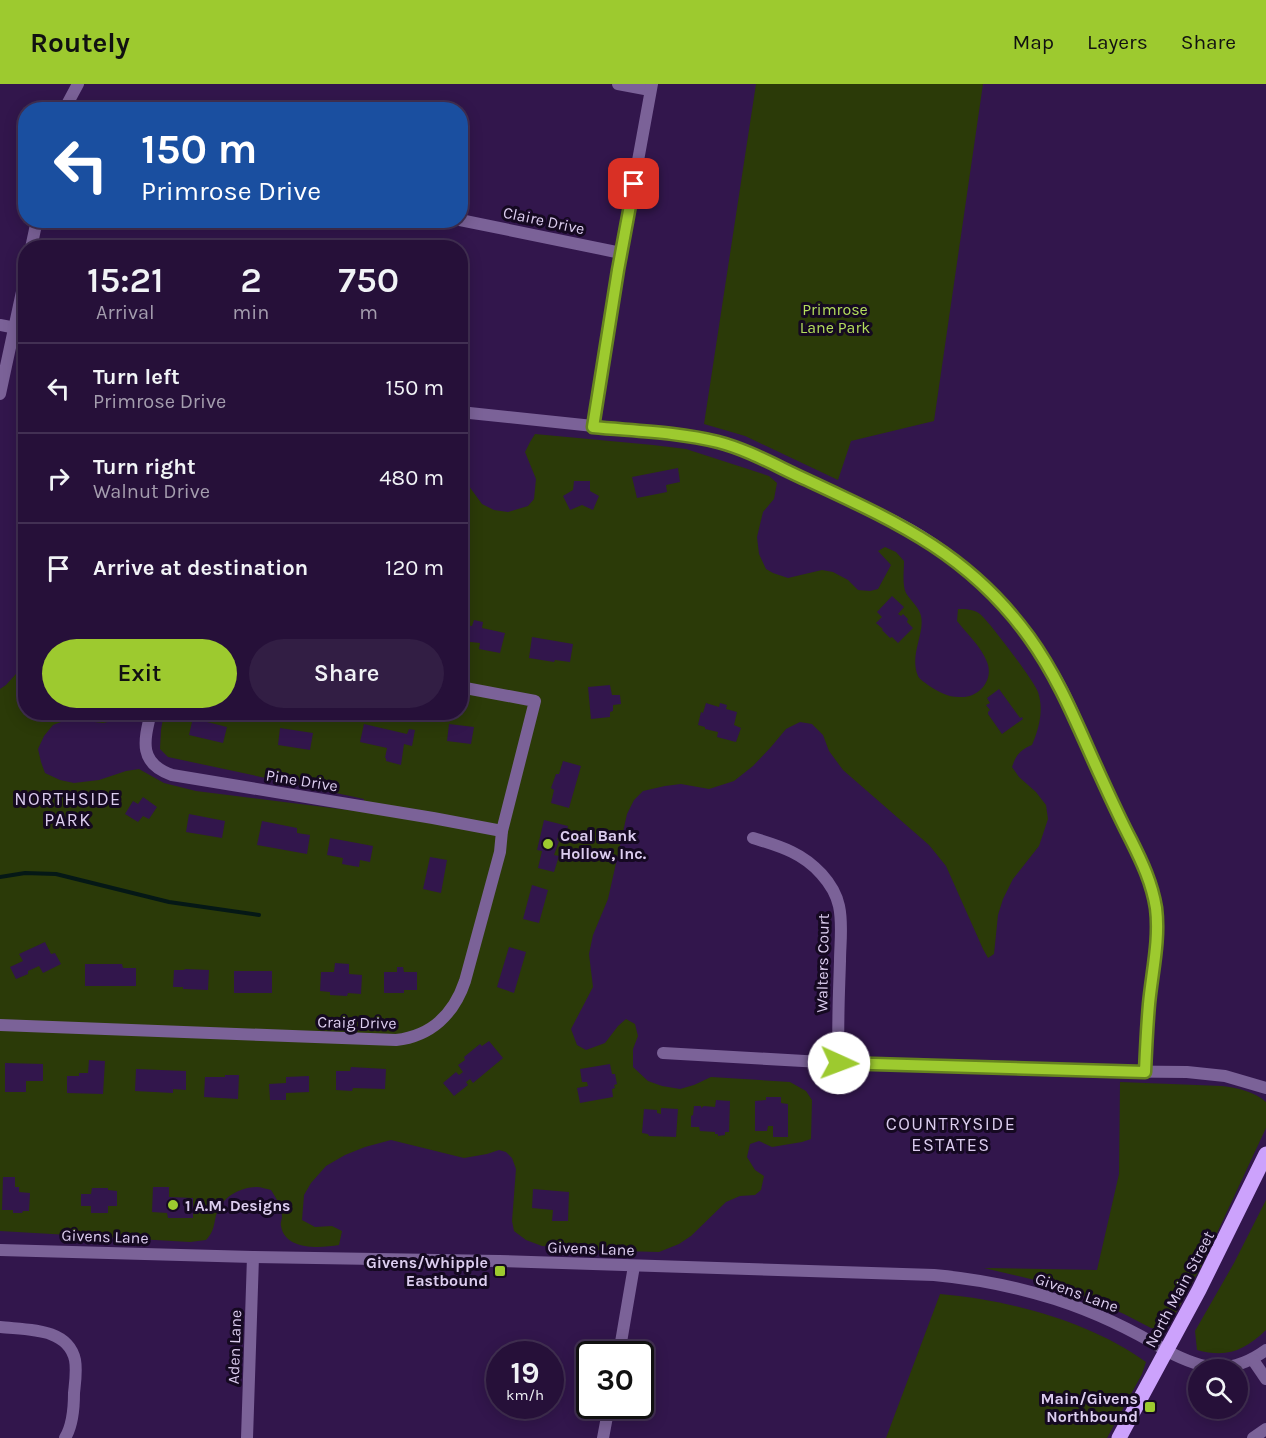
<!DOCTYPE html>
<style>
:root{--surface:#261039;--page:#321e44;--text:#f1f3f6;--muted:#a49dae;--line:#423053;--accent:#9dca2f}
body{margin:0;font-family:Karla,sans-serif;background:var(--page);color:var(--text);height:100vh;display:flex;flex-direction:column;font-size:22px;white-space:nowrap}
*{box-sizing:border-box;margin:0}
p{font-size:20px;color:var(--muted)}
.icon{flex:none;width:33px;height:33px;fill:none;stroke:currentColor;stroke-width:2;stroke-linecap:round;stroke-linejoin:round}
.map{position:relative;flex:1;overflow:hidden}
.side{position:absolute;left:18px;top:156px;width:450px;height:480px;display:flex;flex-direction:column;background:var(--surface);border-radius:24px;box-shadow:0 3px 15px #0003,0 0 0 2px var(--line)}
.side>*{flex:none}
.banner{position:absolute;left:18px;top:18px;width:450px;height:126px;border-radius:24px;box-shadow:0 3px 15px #0003,0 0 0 2px var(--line);background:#1a4fa0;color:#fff;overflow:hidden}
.tools{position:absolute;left:1188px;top:1275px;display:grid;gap:12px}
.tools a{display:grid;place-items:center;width:60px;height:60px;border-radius:50%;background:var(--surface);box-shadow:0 3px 15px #0003,0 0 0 2px var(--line);font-size:30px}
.speed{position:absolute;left:486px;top:1257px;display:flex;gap:12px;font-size:30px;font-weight:700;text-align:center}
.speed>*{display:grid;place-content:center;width:78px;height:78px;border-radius:50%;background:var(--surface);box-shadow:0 3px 15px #0003,0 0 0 2px var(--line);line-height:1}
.speed small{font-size:15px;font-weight:400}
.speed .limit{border:3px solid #111;border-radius:9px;background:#fff;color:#111}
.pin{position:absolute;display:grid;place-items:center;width:51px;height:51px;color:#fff;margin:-26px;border-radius:12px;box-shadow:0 3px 9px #0006}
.me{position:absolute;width:66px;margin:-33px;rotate:92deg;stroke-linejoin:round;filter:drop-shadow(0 0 4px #0008)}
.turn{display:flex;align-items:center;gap:21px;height:126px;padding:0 24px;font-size:27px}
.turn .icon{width:78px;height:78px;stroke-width:2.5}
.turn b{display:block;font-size:42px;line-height:51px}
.eta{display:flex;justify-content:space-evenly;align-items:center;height:102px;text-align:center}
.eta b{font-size:36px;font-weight:600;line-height:42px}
.cta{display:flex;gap:12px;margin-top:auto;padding:12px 24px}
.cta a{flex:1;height:69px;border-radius:36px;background:var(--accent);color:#111;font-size:24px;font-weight:600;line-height:69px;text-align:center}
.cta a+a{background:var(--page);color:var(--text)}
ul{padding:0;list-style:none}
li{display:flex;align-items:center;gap:18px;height:90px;padding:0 24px;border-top:2px solid var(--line)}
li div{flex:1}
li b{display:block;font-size:22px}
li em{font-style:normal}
header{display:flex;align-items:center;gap:36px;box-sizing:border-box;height:84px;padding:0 30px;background:var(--accent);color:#111}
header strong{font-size:28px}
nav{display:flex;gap:33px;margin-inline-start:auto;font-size:21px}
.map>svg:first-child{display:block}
.green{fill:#2b3a08;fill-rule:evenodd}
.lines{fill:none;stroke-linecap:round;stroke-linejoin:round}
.stream{stroke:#051816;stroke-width:4}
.minor{stroke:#7b6298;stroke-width:12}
.tertiary{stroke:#7b6298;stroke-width:12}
.primary{stroke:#cca2fc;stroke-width:15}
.route-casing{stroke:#66831f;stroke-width:15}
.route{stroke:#9dca2f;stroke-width:10}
.poi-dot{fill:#9dca2f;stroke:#150921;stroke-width:2}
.labels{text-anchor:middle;stroke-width:6;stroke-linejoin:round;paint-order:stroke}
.street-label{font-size:16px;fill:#dccdef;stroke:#150921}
.park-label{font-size:16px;fill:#b4de5d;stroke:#150921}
.poi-label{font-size:16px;font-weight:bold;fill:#dccdef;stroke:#150921;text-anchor:start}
.neighbourhood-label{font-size:18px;letter-spacing:1.5px;fill:#dccdef;stroke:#150921}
</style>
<header>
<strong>Routely</strong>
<nav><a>Map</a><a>Layers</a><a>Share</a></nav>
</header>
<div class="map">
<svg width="1266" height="1354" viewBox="0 0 1266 1354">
<rect width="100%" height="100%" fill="#32164c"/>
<g class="green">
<polygon points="756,0 983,0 934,337 851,357 838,396 745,352 704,340"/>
<path d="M535,350L653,361L686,365L769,392L777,399L774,415L763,428L757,453L759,470L766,485L773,489L788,494L822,486L833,488L848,496L858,506L870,507L878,505L891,481L878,467L885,463L896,468L904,477C904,486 902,501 906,509C911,517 919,523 921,532C925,550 909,571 918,592C920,596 925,598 928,601C939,608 949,614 962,613C980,613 994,595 987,578C981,562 967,550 957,537L958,525C966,525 973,525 980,530C988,536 1035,598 1038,608C1044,626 1039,645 1032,661C1020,666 1016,671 1012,683L1019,693L1036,708L1046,721L1048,735L1039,762L1013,795L1003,815L998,831L994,870L988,874L983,865L946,782L929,761L843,686L829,667L823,651L812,640L800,638L786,645L771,663L753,682L734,697L709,705L681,700L665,702L643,707L634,716L627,730L608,815L593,851L589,870L593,903L571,945L577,961L586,966L605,959L618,942L626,935L635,940L638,952L633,965V983L648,997L662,1002L680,1005L694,1001L711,993L790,998L806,1007L812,1016L811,1055L802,1058L772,1063L759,1057L750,1060L747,1073L755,1086L764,1092L761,1106L755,1111L740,1112L726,1118L691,1152L679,1160L659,1168L586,1166L542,1162L526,1156L514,1147L512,1137L516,1085L512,1074L506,1068L499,1066L487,1070L464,1074L391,1056L365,1063L345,1071L326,1082L311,1099L304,1111L302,1136L315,1143L332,1142L342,1147L339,1161C321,1164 285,1167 281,1142C280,1139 282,1136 282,1133C282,1123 276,1114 271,1106C266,1105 261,1103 257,1103C242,1103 224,1112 218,1126C213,1138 216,1146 206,1156L190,1158L0,1147V605L6,601L25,580L26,628H72L83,630L84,628L122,629L117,636L103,639L69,635L53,641L44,652L38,665L41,678L45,689L60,696L74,699L99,696L126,687L139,685L164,699L196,707L364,728V715L168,673L160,665L161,646L164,629H194L189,651L223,659L227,643L207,638L208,631L198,629L460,628L461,557L480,559L479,565L500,569L505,549L482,544L483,538L474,536L472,542L461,540V393L463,394L482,420L494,426L508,428L528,422L534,415L536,395L525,368L530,358ZM678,384L680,398L666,401L667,408L637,414L632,393ZM574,397H590V407L599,412L593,426L582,421L570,426L563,412L573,406ZM892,512L904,523L898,530L901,532L903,530L908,535L907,538L913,544L898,559L892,553L890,554L882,546L883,545L876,539L882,533L877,528ZM532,553L573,560L570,578L555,576L554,578L529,574ZM610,601L612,611H620L621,620L613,621V627L610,628V633L591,635L588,603ZM999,605L1020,634L1022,633L1023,635L1002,650L988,630V628L990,626L986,621L990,619L987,614ZM706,619L719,623L720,619L727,621L726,625L737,628L734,641L741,644L736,658L717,653L718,648L705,645V643L698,641L701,628L703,629ZM364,640L407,650L409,645L415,646L412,662L404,660L401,681L386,677V674H385L387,664L360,658ZM449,640L474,643L471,660L447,657ZM280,644L313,649L310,666L278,661ZM563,677L581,682L569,724L551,719L554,706L551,704L556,690H559ZM143,713L157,723L149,735L143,732L138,738L125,730L133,717L138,720ZM189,730L225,737L222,754L186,748ZM544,736L568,742L566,750L559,748L557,756L559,757L554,771L559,772L554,788L538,784L542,767L537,766ZM262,737L297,744V749L310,751L307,770L257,761ZM330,754L373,762L370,778L360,776L359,783L342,780L343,774L327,771ZM430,773L447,776L441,809L423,805ZM532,801L548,806L539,839L523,835ZM45,858L51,870L55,869L61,880L43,889L39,882L28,887V890L16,895L10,883L23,877L19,870ZM509,863L526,868L514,909L497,903ZM335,879L349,880V890L362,891L361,910L348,909L347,912L330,911V908L320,907L321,888H334ZM85,880H122L123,884H136V902H85ZM397,883H403L404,888H417V906H404V909H384V888H397ZM185,885L209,886L208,906L183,905V903H173L174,886H184ZM234,887H272V909H234ZM489,957L503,974L473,999L470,995L466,998L468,1001L454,1012L443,999L456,988L459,991L463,988L458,981L465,976L464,973L480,960L482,962ZM89,976L105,977L103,1010L67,1009V992H79V989H88ZM5,979L43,980V997H26V1008H5ZM610,980L612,990H615L617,1000L614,1001L615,1004L612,1005L613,1013L580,1019L577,1004L588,1002L587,998H582L580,985ZM351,983L386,985L385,1005L353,1004L352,1007L336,1006V987H350ZM136,985L186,987V1006L173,1005V1009L135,1007ZM225,991H239L238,1015L204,1013L205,993H225ZM309,992V1008L286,1009V1016H270L269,1000L286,999V993ZM766,1013H781V1019L788,1020V1053H773V1042H768L767,1047H755V1017L766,1016ZM716,1016L730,1017L729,1048H725V1051L718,1052V1050H715V1048L700,1047L699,1043H691V1032L693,1031L694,1022H701V1024L704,1022L715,1023ZM661,1024L678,1025L676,1053L649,1052L648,1050L642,1049L644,1025L657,1026V1029L661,1030ZM3,1093H15V1103H19V1108L30,1109L29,1127H23L22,1129H13V1126H2ZM153,1103H169V1113L193,1114V1134H168L167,1129L152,1128ZM92,1104H108V1106L117,1107V1122H108V1129H91V1122H81V1110H91ZM533,1105L569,1108L568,1137H552L553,1126L532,1124Z"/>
<path d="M1120,998L1222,1002C1237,1004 1254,1007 1266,1018V1044L1203,1179L1170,1240L1161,1245L1151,1244L1124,1230L1083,1212L1043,1198L984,1184L1097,1186L1119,1090Z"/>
<path d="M1266,1116V1246C1244,1267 1227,1274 1197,1266L1195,1247L1234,1179Z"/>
<path d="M940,1210C1009,1216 1089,1237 1146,1278L1142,1290L1107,1354H886Z"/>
</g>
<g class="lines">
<polyline class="stream" points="0,793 25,789 56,790 169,818 259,831"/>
<g class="minor">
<polyline points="618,0 650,6"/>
<polyline points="64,26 78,0"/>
<polyline points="460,136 621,169"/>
<polyline points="31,164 37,136"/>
<polyline points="0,241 26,246"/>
<polyline points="0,310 26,189"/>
<path d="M460,328L688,352C736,359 780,383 823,403C856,419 890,433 921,452C978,488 1023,538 1057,596C1076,630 1089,668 1105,704C1123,742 1148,778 1155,820C1161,853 1152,887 1149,920C1147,942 1146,965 1145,988"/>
<polyline points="593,343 618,186 652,0"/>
<path d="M151,628C144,657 138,679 172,691L433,734L502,747"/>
<path d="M753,754C766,758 780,762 792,768C813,778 834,799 839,822C843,840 840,860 840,877C839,911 837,945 839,979"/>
<path d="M0,941L396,956C431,952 454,930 465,897L500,768L502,747L535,617L460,603"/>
<polyline points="663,969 839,979 1077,987 1187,988 1225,992 1266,1004"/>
<path d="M0,1243C26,1246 68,1243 75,1276C77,1287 75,1299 74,1309C74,1324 73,1341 65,1354"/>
<path d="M1167,1267C1203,1286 1230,1292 1266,1266"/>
<polyline points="619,1270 634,1182"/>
<polyline points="1253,1276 1266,1295"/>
<polyline points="247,1354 253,1173"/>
<polyline points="603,1354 609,1322"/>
<polyline points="1253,1354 1266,1345"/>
</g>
<path class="tertiary" d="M0,1166L253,1173L499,1177L934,1191C1020,1199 1093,1222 1167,1267"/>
<polyline class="primary" points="1119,1354 1199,1206 1266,1070"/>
</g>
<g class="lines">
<g class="route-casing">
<path id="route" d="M634,100L618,186L593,343C635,347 678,348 718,358C749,366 778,383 807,396C897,438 969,470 1029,553C1060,596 1078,643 1100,691C1110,713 1120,735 1131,756C1142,778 1152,799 1156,824C1160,856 1152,888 1149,920C1147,943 1146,965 1145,988L839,979"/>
</g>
<use href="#route" class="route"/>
</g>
<g class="poi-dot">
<circle cx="548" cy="760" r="6"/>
<circle cx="173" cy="1121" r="6"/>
<rect x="494" y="1181" width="12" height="12" rx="3"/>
<rect x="1144" y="1317" width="12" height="12" rx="3"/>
</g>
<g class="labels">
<g class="street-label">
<text transform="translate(544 136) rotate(12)" y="6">Claire Drive</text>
<text transform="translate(302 696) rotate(9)" y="6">Pine Drive</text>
<text transform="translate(822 879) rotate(-89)" y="6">Walters Court</text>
<text transform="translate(357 938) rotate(1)" y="6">Craig Drive</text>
<text transform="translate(105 1152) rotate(2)" y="6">Givens Lane</text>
<text transform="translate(591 1164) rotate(2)" y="6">Givens Lane</text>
<text transform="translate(1179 1205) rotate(-62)" y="6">North Main Street</text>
<text transform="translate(1077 1208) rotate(20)" y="6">Givens Lane</text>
<text transform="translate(234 1263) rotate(-88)" y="6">Aden Lane</text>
</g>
<g class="park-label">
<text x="835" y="231">Primrose<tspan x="835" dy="18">Lane Park</tspan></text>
</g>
<g class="poi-label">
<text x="560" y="757">Coal Bank<tspan x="560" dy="18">Hollow, Inc.</tspan></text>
<text x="185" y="1127">1 A.M. Designs</text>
<text x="488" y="1184" text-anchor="end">Givens/Whipple<tspan x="488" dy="18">Eastbound</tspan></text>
<text x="1138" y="1320" text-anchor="end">Main/Givens<tspan x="1138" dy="18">Northbound</tspan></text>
</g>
<g class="neighbourhood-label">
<text x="68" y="721">NORTHSIDE<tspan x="68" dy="21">PARK</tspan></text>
<text x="951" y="1046">COUNTRYSIDE<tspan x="951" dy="21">ESTATES</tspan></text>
</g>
</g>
</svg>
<div class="tools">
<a><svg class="icon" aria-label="search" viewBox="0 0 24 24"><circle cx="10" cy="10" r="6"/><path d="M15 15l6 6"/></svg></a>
</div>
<div class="speed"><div>19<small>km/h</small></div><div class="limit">30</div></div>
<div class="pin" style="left:634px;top:100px;background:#d93025"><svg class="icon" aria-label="arrive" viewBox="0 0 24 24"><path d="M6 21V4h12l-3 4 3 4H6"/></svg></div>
<svg class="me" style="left:839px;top:979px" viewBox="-20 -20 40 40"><circle r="19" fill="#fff"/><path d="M0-13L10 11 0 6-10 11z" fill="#9dca2f"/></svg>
<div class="banner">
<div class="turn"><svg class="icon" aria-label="left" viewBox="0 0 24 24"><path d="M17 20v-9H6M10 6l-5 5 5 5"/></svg><div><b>150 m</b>Primrose Drive</div></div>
</div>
<section class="side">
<div class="eta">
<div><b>15:21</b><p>Arrival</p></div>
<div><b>2</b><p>min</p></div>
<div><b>750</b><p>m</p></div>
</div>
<ul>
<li><svg class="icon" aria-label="left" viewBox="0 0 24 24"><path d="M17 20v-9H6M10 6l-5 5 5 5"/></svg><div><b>Turn left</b><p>Primrose Drive</p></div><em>150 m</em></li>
<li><svg class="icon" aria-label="right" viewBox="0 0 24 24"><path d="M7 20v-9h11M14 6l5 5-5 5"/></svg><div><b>Turn right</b><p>Walnut Drive</p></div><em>480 m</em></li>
<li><svg class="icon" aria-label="arrive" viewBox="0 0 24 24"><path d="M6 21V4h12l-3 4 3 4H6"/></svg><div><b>Arrive at destination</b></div><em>120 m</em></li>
</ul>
<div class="cta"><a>Exit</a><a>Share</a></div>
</section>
</div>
